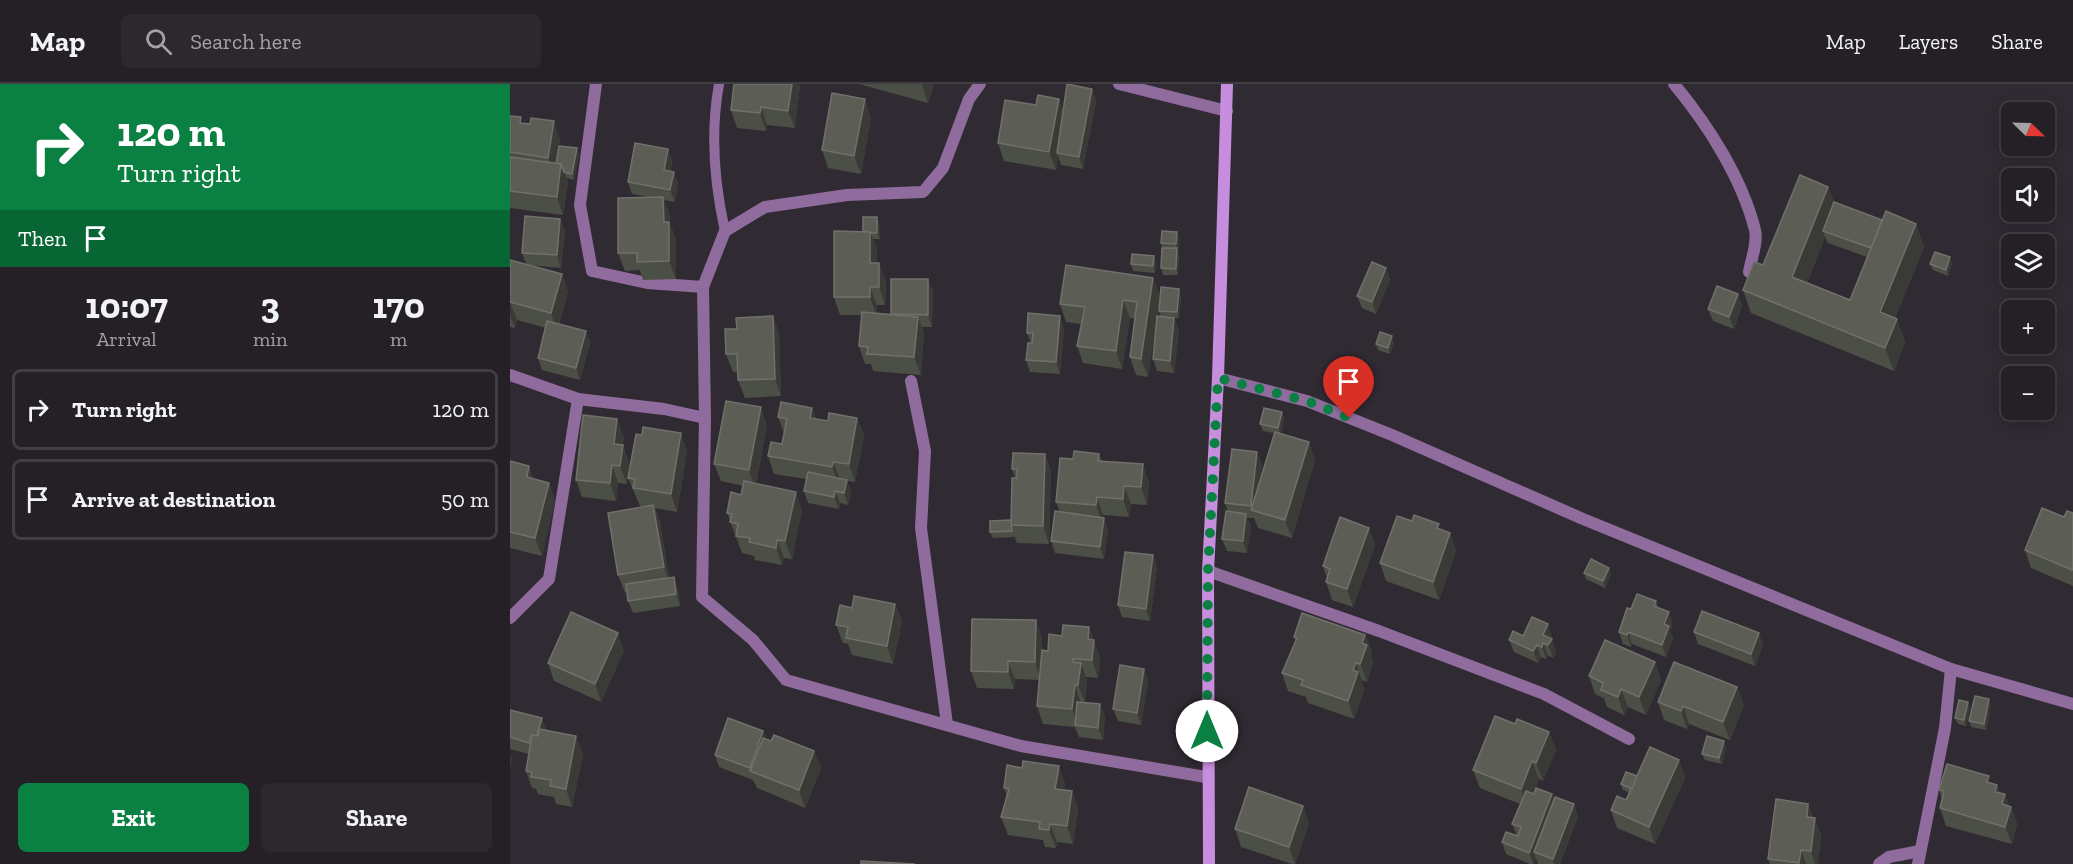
<!DOCTYPE html>
<meta charset="utf-8">
<style>
:root{--surface:#242026;--page:#2c282e;--text:#f1f3f6;--muted:#a3a3a7;--line:#413e43;--accent:#0b8043}
body{margin:0;font-family:"Zilla Slab",serif;background:var(--page);color:var(--text);height:100vh;display:flex;flex-direction:column;font-size:22px;white-space:nowrap}
*{box-sizing:border-box;margin:0}
p{font-size:20px;color:var(--muted)}
.icon{flex:none;width:33px;height:33px;fill:none;stroke:currentColor;stroke-width:2;stroke-linecap:round;stroke-linejoin:round}
.map{position:relative;flex:1;overflow:hidden}
.details{display:flex;flex-direction:column;background:var(--surface);width:510px}
.details>*{flex:none}
.banner{background:#0b8043;color:#fff;overflow:hidden}
.needle{width:39px;rotate:113deg}
.buttons{position:absolute;left:1491px;top:18px;display:grid;gap:12px}
.buttons a{display:grid;place-items:center;width:54px;height:54px;border-radius:9px;background:var(--surface);box-shadow:0 3px 15px #0003,0 0 0 2px var(--line);font-size:30px}
.pin{position:absolute;display:grid;place-items:center;width:51px;height:51px;color:#fff;margin:-62px -26px;border-radius:50% 50% 50% 0;rotate:-45deg;box-shadow:0 0 6px #0007}
.pin .icon{rotate:45deg}
.me{position:absolute;width:66px;margin:-33px;rotate:0deg;stroke-linejoin:round;filter:drop-shadow(0 0 4px #0008)}
.turn{display:flex;align-items:center;gap:21px;height:126px;padding:0 18px;font-size:27px}
.turn .icon{width:78px;height:78px;stroke-width:2.5}
.turn b{display:block;font-size:42px;line-height:51px}
.then{display:flex;align-items:center;height:57px;padding:0 18px;background:#0003;gap:12px;font-size:22px}
.eta{display:flex;justify-content:space-evenly;align-items:center;height:102px;text-align:center}
.eta b{font-size:36px;font-weight:700;line-height:42px}
.cta{display:flex;gap:12px;margin-top:auto;padding:12px 18px}
.cta a{flex:1;height:69px;border-radius:9px;background:var(--accent);color:#fff;font-size:24px;font-weight:700;line-height:69px;text-align:center}
.cta a+a{background:var(--page);color:var(--text)}
ul{padding:0;list-style:none}
li{display:flex;align-items:center;gap:18px;height:81px;margin:0 12px 9px;padding:0 6px;border:3px solid var(--line);border-radius:9px}
li div{flex:1}
li b{display:block;font-size:22px}
li em{font-style:normal}
header{display:flex;align-items:center;gap:36px;box-sizing:border-box;height:84px;padding:0 30px;background:var(--surface);border-bottom:2px solid var(--line)}
header strong{font-size:28px}
nav{display:flex;gap:33px;margin-inline-start:auto;font-size:21px}
.search{width:420px;height:54px;background:var(--page);display:flex;align-items:center;gap:15px;box-sizing:border-box;padding:0 21px;border-radius:9px;color:var(--muted);font-size:22px}
main{display:flex;flex:1;min-height:0}
.map>svg:first-child{display:block}
.lines{fill:none;stroke-linecap:round;stroke-linejoin:round}
.lane{stroke:#8f6c9d;stroke-width:10}
.street{stroke:#8f6c9d;stroke-width:12}
.secondary{stroke:#c78edd;stroke-width:12}
.wall{fill:#4c4f45;fill-rule:evenodd}
.shaded-wall{fill:#3a3a37}
.building{fill:#5c5e56;stroke:#70716b;stroke-width:1.5}
.route{stroke:#0b8043;stroke-width:10;stroke-dasharray:0 18}
</style>
<header>
<strong>Map</strong>
<div class="search"><svg class="icon" aria-label="search" viewBox="0 0 24 24"><circle cx="10" cy="10" r="6"/><path d="M15 15l6 6"/></svg>Search here</div>
<nav><a>Map</a><a>Layers</a><a>Share</a></nav>
</header>
<main>
<section class="details">
<div class="banner">
<div class="turn"><svg class="icon" aria-label="right" viewBox="0 0 24 24"><path d="M7 20v-9h11M14 6l5 5-5 5"/></svg><div><b>120 m</b>Turn right</div></div>
<div class="then">Then<svg class="icon" aria-label="arrive" viewBox="0 0 24 24"><path d="M6 21V4h12l-3 4 3 4H6"/></svg></div>
</div>
<div class="eta">
<div><b>10:07</b><p>Arrival</p></div>
<div><b>3</b><p>min</p></div>
<div><b>170</b><p>m</p></div>
</div>
<ul>
<li><svg class="icon" aria-label="right" viewBox="0 0 24 24"><path d="M7 20v-9h11M14 6l5 5-5 5"/></svg><div><b>Turn right</b></div><em>120 m</em></li>
<li><svg class="icon" aria-label="arrive" viewBox="0 0 24 24"><path d="M6 21V4h12l-3 4 3 4H6"/></svg><div><b>Arrive at destination</b></div><em>50 m</em></li>
</ul>
<div class="cta"><a>Exit</a><a>Share</a></div>
</section>
<div class="map">
<svg width="1563" height="780" viewBox="0 0 1563 780">
<rect width="100%" height="100%" fill="#302a33"/>
<g class="lines">
<path class="lane" d="M209,0C200,50 204,98 215,147"/>
<g class="street">
<polyline points="86,0 70,121 82,187 137,199 193,203"/>
<polyline points="470,0 459,15 433,84 413,108 337,111 255,123 215,147 193,203 195,334 192,513 243,556 276,596 511,662 696,693"/>
<polyline points="609,0 717,27"/>
<path d="M1164,0C1198,41 1232,94 1245,146C1248,158 1241,176 1239,188"/>
<polyline points="0,291 68,315 154,325 195,334"/>
<polyline points="708,294 797,317 882,351 1073,435 1441,585 1563,620"/>
<polyline points="401,297 415,367 411,444 437,640"/>
<polyline points="698,487 869,547 1034,610 1119,655"/>
<polyline points="0,534 39,495 68,315"/>
<polyline points="1369,780 1379,773 1410,767"/>
<polyline points="1408,780 1435,644 1441,585"/>
</g>
<polyline class="secondary" points="699,780 698,487 708,294 717,0"/>
</g>
<g class="wall">
<polygon points="349,0 424,0 418,19"/>
<polygon points="290,1 285,44 257,41 256,47 227,44 221,26"/>
<polygon points="582,5 586,17 573,85 551,81 548,72 546,86 494,77 488,59 549,15 553,27"/>
<polygon points="0,32 14,40 50,55 46,80 69,70 64,96 56,94 58,98 53,131 0,124"/>
<polygon points="361,33 351,90 318,84 312,66"/>
<polygon points="158,65 162,77 161,87 168,100 165,118 154,116 160,131 160,140 166,156 166,195 133,196 130,186 115,187 108,169 139,113 122,110 118,98"/>
<path d="M1318,103L1324,118L1372,136L1406,140L1414,163L1385,234L1387,235L1395,258L1384,287L1241,229L1233,206ZM1315,153L1318,159L1357,173L1340,216L1297,199Z"/>
<polygon points="50,135 55,147 51,184 19,181 52,190 58,208 49,240 76,247 80,259 70,296 32,286 28,274 36,244 7,236 5,244 0,243 0,176 16,180 12,169"/>
<polygon points="369,139 370,155 363,155 367,165 367,179 376,197 375,221 367,221 366,229 381,230 423,207 422,243 412,243 414,250 411,291 363,287 361,280 355,280 349,262 352,231 330,231 324,213 353,147"/>
<polygon points="669,154 668,167 667,167 669,170 668,191 653,191 651,184 652,164 651,159"/>
<polygon points="644,172 646,178 645,189 623,187 621,180"/>
<polygon points="1420,180 1442,180 1438,192 1423,186"/>
<polygon points="876,184 880,196 866,230 852,224 847,212"/>
<polygon points="1228,210 1232,222 1224,245 1203,237 1198,225"/>
<polygon points="650,211 638,293 626,291 620,273 625,235 620,234 612,285 573,279 567,262 572,240 556,238 550,220"/>
<polygon points="671,211 669,234 651,233 649,227"/>
<polygon points="263,232 269,250 271,312 235,314 228,296 228,288 223,288 216,270 227,245"/>
<polygon points="664,234 669,247 664,289 647,287 643,275"/>
<polygon points="554,244 550,290 520,288 516,276 521,259 517,249"/>
<polygon points="884,258 880,270 868,266 866,260"/>
<polygon points="302,324 306,335 318,337 347,334 354,351 345,398 337,397 341,408 338,421 330,419 329,425 298,419 294,407 296,395 264,390 258,372 272,360 274,349 268,333"/>
<polygon points="772,328 774,334 771,349 805,376 782,454 748,444 744,434 737,434 741,442 737,469 717,467 712,455 718,428 715,419 752,380 749,398 764,349 753,347 750,340"/>
<polygon points="257,341 246,400 292,426 282,475 274,474 272,481 245,476 244,472 232,469 217,429 231,411 233,402 211,397 204,380"/>
<polygon points="114,352 113,361 119,379 117,400 108,399 106,417 72,413 66,396"/>
<polygon points="177,367 167,428 145,424 150,438 159,494 168,505 170,522 123,529 118,517 117,508 115,509 108,491 133,422 130,422 118,394"/>
<polygon points="535,370 541,388 539,460 507,459 504,451 504,453 483,454 480,448 501,436 505,394 502,385"/>
<polygon points="589,370 592,377 639,398 637,421 621,420 619,433 593,431 593,434 594,434 598,446 594,475 545,469 541,457 550,428 546,418 563,375"/>
<polygon points="0,377 24,395 39,399 45,417 32,472 0,464"/>
<polygon points="1563,429 1563,502 1521,484 1515,466 1554,433"/>
<polygon points="902,437 940,449 946,467 929,516 876,497 870,479"/>
<polygon points="859,444 865,461 843,523 822,516 816,498 817,494 813,482"/>
<polygon points="643,471 647,483 640,537 612,533 608,521"/>
<polygon points="1074,489 1101,490 1095,504 1076,495"/>
<polygon points="1146,517 1148,524 1163,540 1160,547 1163,554 1156,573 1122,560 1121,563 1113,560 1109,548 1121,525"/>
<polygon points="385,520 392,537 383,580 342,571 338,560 333,559 326,541 342,524"/>
<polygon points="579,543 590,574 588,594 576,593 577,597 575,618 590,620 595,632 593,656 569,653 565,643 533,640 527,622 529,596 505,595 504,605 467,604 461,587 532,554 532,566 538,567 552,552"/>
<polygon points="1184,548 1253,561 1245,582 1188,560"/>
<polygon points="855,551 862,568 861,571 863,578 857,598 852,596 852,598 854,606 844,635 798,619 796,613 778,607 772,589 786,558 784,553"/>
<polygon points="1013,552 1042,552 1041,554 1046,567 1043,574 1038,571 1036,575 1031,573 1028,579 1004,568 999,556"/>
<polygon points="114,567 91,618 44,597 38,579"/>
<polygon points="1145,578 1151,596 1136,631 1118,623 1114,631 1097,623 1094,614 1085,610 1079,592"/>
<polygon points="634,585 638,597 631,641 608,637 603,625"/>
<polygon points="1227,603 1234,621 1220,656 1179,640 1177,645 1154,636 1148,618"/>
<polygon points="1458,618 1460,624 1456,642 1448,640 1445,634"/>
<polygon points="1481,621 1476,646 1461,643 1459,637"/>
<polygon points="0,626 36,646 73,670 62,723 46,720 44,713 28,710 26,705 22,704 16,687 19,670 0,665"/>
<polygon points="1005,640 1039,648 1046,666 1033,697 1029,695 1023,710 1042,710 1044,715 1068,732 1050,780 1028,780 1026,774 1024,780 1020,780 996,770 992,758 1007,752 1002,740 1010,720 970,704 963,686"/>
<polygon points="253,647 256,655 261,657 304,667 311,684 295,724 247,704 243,696 209,683 205,671"/>
<polygon points="1216,663 1212,680 1195,676 1192,670"/>
<polygon points="1169,676 1175,694 1145,760 1107,744 1101,726 1116,716 1120,709 1113,706 1111,700"/>
<polygon points="555,699 554,706 562,707 568,725 563,760 547,758 546,764 535,763 533,756 498,751 491,733 497,712 494,704"/>
<polygon points="1482,700 1487,701 1490,709 1501,723 1507,740 1502,760 1436,742 1430,724 1432,715 1429,706"/>
<polygon points="793,722 799,739 785,780 782,780 731,763 725,745"/>
<polygon points="1303,733 1311,751 1308,780 1260,780 1258,775"/>
</g>
<g class="shaded-wall">
<polygon points="282,0 290,0 290,1 285,44 278,27"/>
<polygon points="412,0 424,0 418,19 412,1"/>
<polygon points="582,5 586,17 573,85 569,73"/>
<polygon points="355,15 361,33 351,90 344,72"/>
<polygon points="549,15 555,32 547,69 548,72 546,86 539,68"/>
<polygon points="251,23 257,41 256,47 250,29"/>
<polygon points="44,37 50,55 44,91 38,74"/>
<polygon points="67,64 69,70 64,96 62,90"/>
<polygon points="158,65 162,77 159,98 154,86"/>
<polygon points="51,80 58,98 53,131 47,113"/>
<polygon points="164,88 168,100 165,118 160,106"/>
<polygon points="1318,103 1327,126 1313,147 1315,153 1290,216 1282,193"/>
<polygon points="153,113 160,131 160,140 166,156 166,195 159,177 154,138"/>
<polygon points="367,133 369,139 370,155 367,149"/>
<polygon points="50,135 55,147 51,184 47,171"/>
<polygon points="1406,140 1414,163 1378,251 1370,228"/>
<polygon points="360,148 367,165 367,197 360,179"/>
<polygon points="667,148 669,154 668,167 666,160"/>
<polygon points="667,164 669,170 668,191 666,185"/>
<polygon points="644,172 646,178 645,189 643,182"/>
<polygon points="1440,173 1442,180 1438,192 1436,186"/>
<polygon points="369,179 376,197 375,221 369,203"/>
<polygon points="876,184 880,196 866,230 862,218"/>
<polygon points="52,190 58,208 47,247 41,229"/>
<polygon points="643,194 650,211 638,293 631,275"/>
<polygon points="418,195 423,207 422,243 418,231"/>
<polygon points="360,203 367,221 366,231 360,213"/>
<polygon points="669,205 671,211 669,234 667,228"/>
<polygon points="1228,210 1232,222 1224,245 1219,233"/>
<polygon points="613,216 620,234 612,285 606,267"/>
<polygon points="0,218 7,236 5,244 0,232"/>
<polygon points="263,232 269,250 271,312 265,295"/>
<polygon points="550,232 554,244 550,290 546,278"/>
<polygon points="408,233 414,250 411,291 404,273"/>
<polygon points="664,234 669,247 664,289 660,277"/>
<polygon points="1387,235 1395,258 1384,287 1375,264"/>
<polygon points="76,247 80,259 70,296 66,284"/>
<polygon points="882,252 884,258 880,270 878,264"/>
<polygon points="251,323 257,341 245,404 239,386"/>
<polygon points="302,324 308,342 300,334"/>
<polygon points="772,328 774,334 771,350 768,344"/>
<polygon points="347,334 354,351 345,398 339,380"/>
<polygon points="107,335 114,352 111,378 104,360"/>
<polygon points="171,349 177,367 167,428 161,410"/>
<polygon points="799,358 805,376 782,454 775,436"/>
<polygon points="113,361 119,379 117,400 110,382"/>
<polygon points="747,368 752,380 746,427 742,426 741,422"/>
<polygon points="535,370 541,388 539,460 533,442"/>
<polygon points="323,378 330,395 329,401 322,383"/>
<polygon points="633,380 639,398 637,421 631,403"/>
<polygon points="102,381 108,399 106,417 100,399"/>
<polygon points="19,382 26,400 17,393"/>
<polygon points="337,396 341,408 338,421 334,409"/>
<polygon points="39,399 45,417 32,472 25,454"/>
<polygon points="614,402 621,420 619,433 613,415"/>
<polygon points="325,407 330,419 329,425 324,413"/>
<polygon points="286,408 292,426 282,475 275,457"/>
<polygon points="587,413 593,431 592,439 586,421"/>
<polygon points="143,421 150,438 160,501 154,483"/>
<polygon points="736,430 741,442 737,469 733,457"/>
<polygon points="594,434 598,446 594,475 590,463"/>
<polygon points="859,444 865,461 843,523 837,505"/>
<polygon points="940,449 946,467 929,516 923,498"/>
<polygon points="267,456 274,474 272,481 266,464"/>
<polygon points="643,471 647,483 640,537 636,525"/>
<polygon points="1099,484 1101,490 1095,504 1093,497"/>
<polygon points="164,493 168,505 170,522 166,510"/>
<polygon points="385,520 392,537 383,580 377,562"/>
<polygon points="1159,528 1163,540 1160,547 1163,554 1156,573 1152,561 1154,540"/>
<polygon points="526,536 532,554 531,596 525,578"/>
<polygon points="1038,540 1042,552 1038,561 1033,551"/>
<polygon points="579,543 590,574 588,594 582,576 578,555"/>
<polygon points="1118,548 1122,560 1121,563 1117,551"/>
<polygon points="108,549 114,567 91,618 85,600"/>
<polygon points="1249,549 1253,561 1245,582 1241,570"/>
<polygon points="855,551 862,568 861,571 863,578 857,598 850,580 852,559"/>
<polygon points="1042,555 1046,567 1043,574 1038,561"/>
<polygon points="1033,559 1038,571 1036,575 1032,563"/>
<polygon points="1027,561 1031,573 1028,579 1023,567"/>
<polygon points="563,575 569,591 571,579 577,597 575,619 568,601 563,578"/>
<polygon points="498,577 505,595 504,605 498,588"/>
<polygon points="1145,578 1151,596 1136,631 1129,613"/>
<polygon points="846,579 852,596 852,598 854,606 844,635 838,617 843,586"/>
<polygon points="634,585 638,597 631,641 627,629"/>
<polygon points="565,601 571,619 569,643 562,625"/>
<polygon points="1227,603 1234,621 1220,656 1213,638"/>
<polygon points="1111,605 1118,623 1114,631 1108,613"/>
<polygon points="1479,615 1481,621 1476,646 1474,640"/>
<polygon points="1458,618 1460,624 1456,642 1454,636"/>
<polygon points="590,620 595,632 593,656 588,644"/>
<polygon points="1173,622 1179,640 1177,645 1171,627"/>
<polygon points="32,634 37,646 27,654"/>
<polygon points="253,647 257,659 241,687 240,684"/>
<polygon points="1039,648 1046,666 1033,697 1026,679"/>
<polygon points="66,652 73,670 62,723 56,705"/>
<polygon points="1214,657 1216,663 1212,680 1209,674"/>
<polygon points="304,667 311,684 295,724 289,706"/>
<polygon points="0,668 2,675 0,688"/>
<polygon points="1169,676 1175,694 1145,760 1139,743"/>
<polygon points="1022,677 1029,695 1017,723 1011,705"/>
<polygon points="549,682 555,699 552,722 545,705"/>
<polygon points="1487,701 1493,718 1495,710 1507,740 1502,760 1495,743 1485,708"/>
<polygon points="562,707 568,725 563,760 557,742"/>
<polygon points="1042,710 1047,722 1024,768 1026,774 1024,780 1023,780 1019,769"/>
<polygon points="1064,720 1068,732 1050,780 1044,780 1043,775"/>
<polygon points="1298,720 1305,737 1305,734 1311,751 1308,780 1305,780 1301,767 1297,733"/>
<polygon points="793,722 799,739 785,780 779,763"/>
<polygon points="540,740 547,758 546,764 539,746"/>
<polygon points="1291,766 1296,780 1289,780 1289,779"/>
</g>
<g class="building">
<polygon points="224,0 282,0 278,27 251,23 250,29 221,26"/>
<polygon points="557,0 582,5 569,73 547,69"/>
<polygon points="322,9 355,15 344,72 312,66"/>
<polygon points="528,11 549,15 539,68 488,59 495,16 526,21"/>
<polygon points="0,32 11,33 10,39 20,40 21,34 44,37 38,74 0,68"/>
<polygon points="125,59 158,65 154,86 164,88 160,106 118,98"/>
<polygon points="49,62 67,64 62,90 54,88 51,80 46,80"/>
<polygon points="0,73 51,80 47,113 0,107"/>
<polygon points="1290,91 1318,103 1282,193 1340,216 1376,127 1406,140 1370,228 1387,235 1375,264 1233,206 1244,178 1253,181"/>
<polygon points="153,113 154,138 159,138 159,177 127,178 127,169 108,169 108,114"/>
<polygon points="1324,118 1372,136 1361,164 1313,147"/>
<polygon points="15,132 50,135 47,171 12,169"/>
<polygon points="353,133 367,133 367,149 360,149 360,148 353,147"/>
<polygon points="324,147 360,148 360,179 369,179 369,203 360,203 360,213 324,213"/>
<polygon points="652,147 667,148 666,160 651,159"/>
<polygon points="652,164 667,164 666,185 651,184"/>
<polygon points="1425,168 1440,173 1436,186 1420,180"/>
<polygon points="622,170 644,172 643,182 621,180"/>
<polygon points="0,176 52,190 41,229 0,218 0,219"/>
<polygon points="862,178 876,184 862,218 847,212"/>
<polygon points="556,181 643,194 631,275 620,273 627,218 613,216 606,267 567,262 575,223 550,220"/>
<polygon points="381,195 418,195 418,231 381,230"/>
<polygon points="1207,202 1228,210 1219,233 1198,225"/>
<polygon points="651,203 669,205 667,228 649,227"/>
<polygon points="352,228 408,233 404,273 357,270 358,263 349,262"/>
<polygon points="518,229 550,232 546,278 516,276 518,259 522,259 523,249 517,249"/>
<polygon points="263,232 265,295 228,296 227,270 216,270 215,245 227,245 226,234"/>
<polygon points="647,232 664,234 660,277 643,275"/>
<polygon points="37,237 76,247 66,284 28,274"/>
<polygon points="870,248 882,252 878,264 866,260"/>
<polygon points="216,317 251,323 239,386 204,380"/>
<polygon points="271,318 302,324 300,334 318,337 319,329 347,334 339,380 323,378 322,383 258,372 261,358 272,360 277,335 268,333"/>
<polygon points="754,324 772,328 768,344 750,340"/>
<polygon points="73,331 107,335 104,360 113,361 110,382 102,381 100,399 66,396"/>
<polygon points="133,343 171,349 161,410 123,404 125,395 118,394 126,350 132,351"/>
<polygon points="765,348 799,358 775,436 741,426"/>
<polygon points="722,365 747,368 741,422 715,419"/>
<polygon points="564,367 589,370 588,377 633,380 631,403 614,402 613,415 587,413 586,421 546,418 550,374 563,375"/>
<polygon points="503,369 535,370 533,442 501,441 502,394 507,394 507,385 502,385"/>
<polygon points="0,377 19,382 17,393 39,399 25,454 0,448"/>
<polygon points="298,388 337,396 334,409 325,407 324,413 294,407"/>
<polygon points="234,397 286,408 275,457 267,456 266,464 239,458 240,454 226,452 228,440 220,438 222,430 217,429 221,408 231,411"/>
<polygon points="143,421 154,483 108,491 98,429"/>
<polygon points="1532,424 1554,433 1557,427 1563,429 1563,483 1562,486 1515,466"/>
<polygon points="545,427 594,434 590,463 541,457"/>
<polygon points="716,427 736,430 733,457 712,455"/>
<polygon points="904,431 929,440 927,444 940,449 923,498 870,479 887,432 902,437"/>
<polygon points="830,433 859,444 837,505 816,498 820,485 813,482"/>
<polygon points="501,436 502,447 480,448 480,437"/>
<polygon points="615,468 643,471 636,525 608,521"/>
<polygon points="1081,475 1099,484 1093,497 1074,489"/>
<polygon points="164,493 166,510 118,517 116,500"/>
<polygon points="1127,510 1146,517 1144,522 1159,528 1154,540 1159,542 1152,561 1118,548 1117,551 1109,548 1117,524 1121,525"/>
<polygon points="344,512 385,520 377,562 336,554 338,543 326,541 330,521 342,524"/>
<polygon points="1192,527 1249,549 1241,570 1184,548"/>
<polygon points="61,528 108,549 85,600 38,579"/>
<polygon points="792,529 855,551 852,559 857,561 850,580 846,579 843,586 848,588 838,617 791,601 793,596 772,589 787,554 784,553"/>
<polygon points="1022,533 1038,540 1033,551 1042,555 1038,561 1033,559 1032,563 1027,561 1023,567 999,556 1003,547 1013,552"/>
<polygon points="462,535 526,536 525,578 498,577 498,588 461,587"/>
<polygon points="553,541 579,543 578,555 584,556 582,576 563,575 563,578 571,579 568,601 565,601 562,625 527,622 532,566 538,567 539,550 552,552"/>
<polygon points="1095,556 1145,578 1129,613 1111,605 1108,613 1091,606 1093,599 1079,592"/>
<polygon points="1164,578 1227,603 1213,638 1173,622 1171,627 1148,618"/>
<polygon points="610,581 634,585 627,629 603,625"/>
<polygon points="1465,612 1479,615 1474,640 1459,637"/>
<polygon points="1449,616 1458,618 1454,636 1445,634"/>
<polygon points="567,618 590,620 588,644 565,641"/>
<polygon points="0,626 32,634 27,652 22,651 22,653 21,653 19,659 0,653"/>
<polygon points="985,632 1005,640 1007,635 1039,648 1026,679 1022,677 1011,705 963,686"/>
<polygon points="218,634 253,647 240,684 205,671"/>
<polygon points="29,645 66,652 56,705 40,702 41,696 21,693 22,688 16,687 22,651 28,652"/>
<polygon points="264,651 304,667 289,706 240,687 253,654 261,657"/>
<polygon points="1197,652 1214,657 1209,674 1192,670"/>
<polygon points="1140,663 1169,676 1139,743 1101,726 1107,712 1116,716"/>
<polygon points="513,677 549,682 545,705 562,707 557,742 540,740 539,746 529,745 530,738 491,733 499,705 494,704 497,681 512,684"/>
<polygon points="1437,680 1479,692 1477,698 1487,701 1485,708 1495,710 1492,720 1501,723 1495,743 1430,724 1434,707 1429,706"/>
<polygon points="1116,688 1127,692 1122,705 1111,700"/>
<polygon points="739,703 793,722 779,763 725,745"/>
<polygon points="1026,704 1042,710 1019,769 992,758 996,748 1008,752 1011,743 1002,740 1016,707 1024,710"/>
<polygon points="1045,713 1064,720 1043,775 1024,768"/>
<polygon points="1266,715 1298,720 1297,733 1305,734 1301,767 1291,766 1289,779 1258,775"/>
<polygon points="351,777 405,780 351,780"/>
</g>
<g class="lines">
<polyline class="route" points="697,647 698,487 708,294 797,317 839,334"/>
</g>
</svg>
<div class="buttons">
<a><svg class="needle" viewBox="-14 -14 28 28"><path d="M0-13l5 13h-10z" fill="#e53935"/><path d="M0 13l5-13h-10z" fill="#a3a3a7"/></svg></a>
<a><svg class="icon" aria-label="sound" viewBox="0 0 24 24"><path d="M4 9h4l5-4v14l-5-4H4zM17 9q2 3 0 6"/></svg></a>
<a><svg class="icon" aria-label="layers" viewBox="0 0 24 24"><path d="M12 4l9 5-9 5-9-5zM3 14l9 5 9-5"/></svg></a>
<a>+</a>
<a>−</a>
</div>
<div class="pin" style="left:839px;top:334px;background:#d93025"><svg class="icon" aria-label="arrive" viewBox="0 0 24 24"><path d="M6 21V4h12l-3 4 3 4H6"/></svg></div>
<svg class="me" style="left:697px;top:647px" viewBox="-20 -20 40 40"><circle r="19" fill="#fff"/><path d="M0-13L10 11 0 6-10 11z" fill="#0b8043"/></svg>
</div>
</main>
